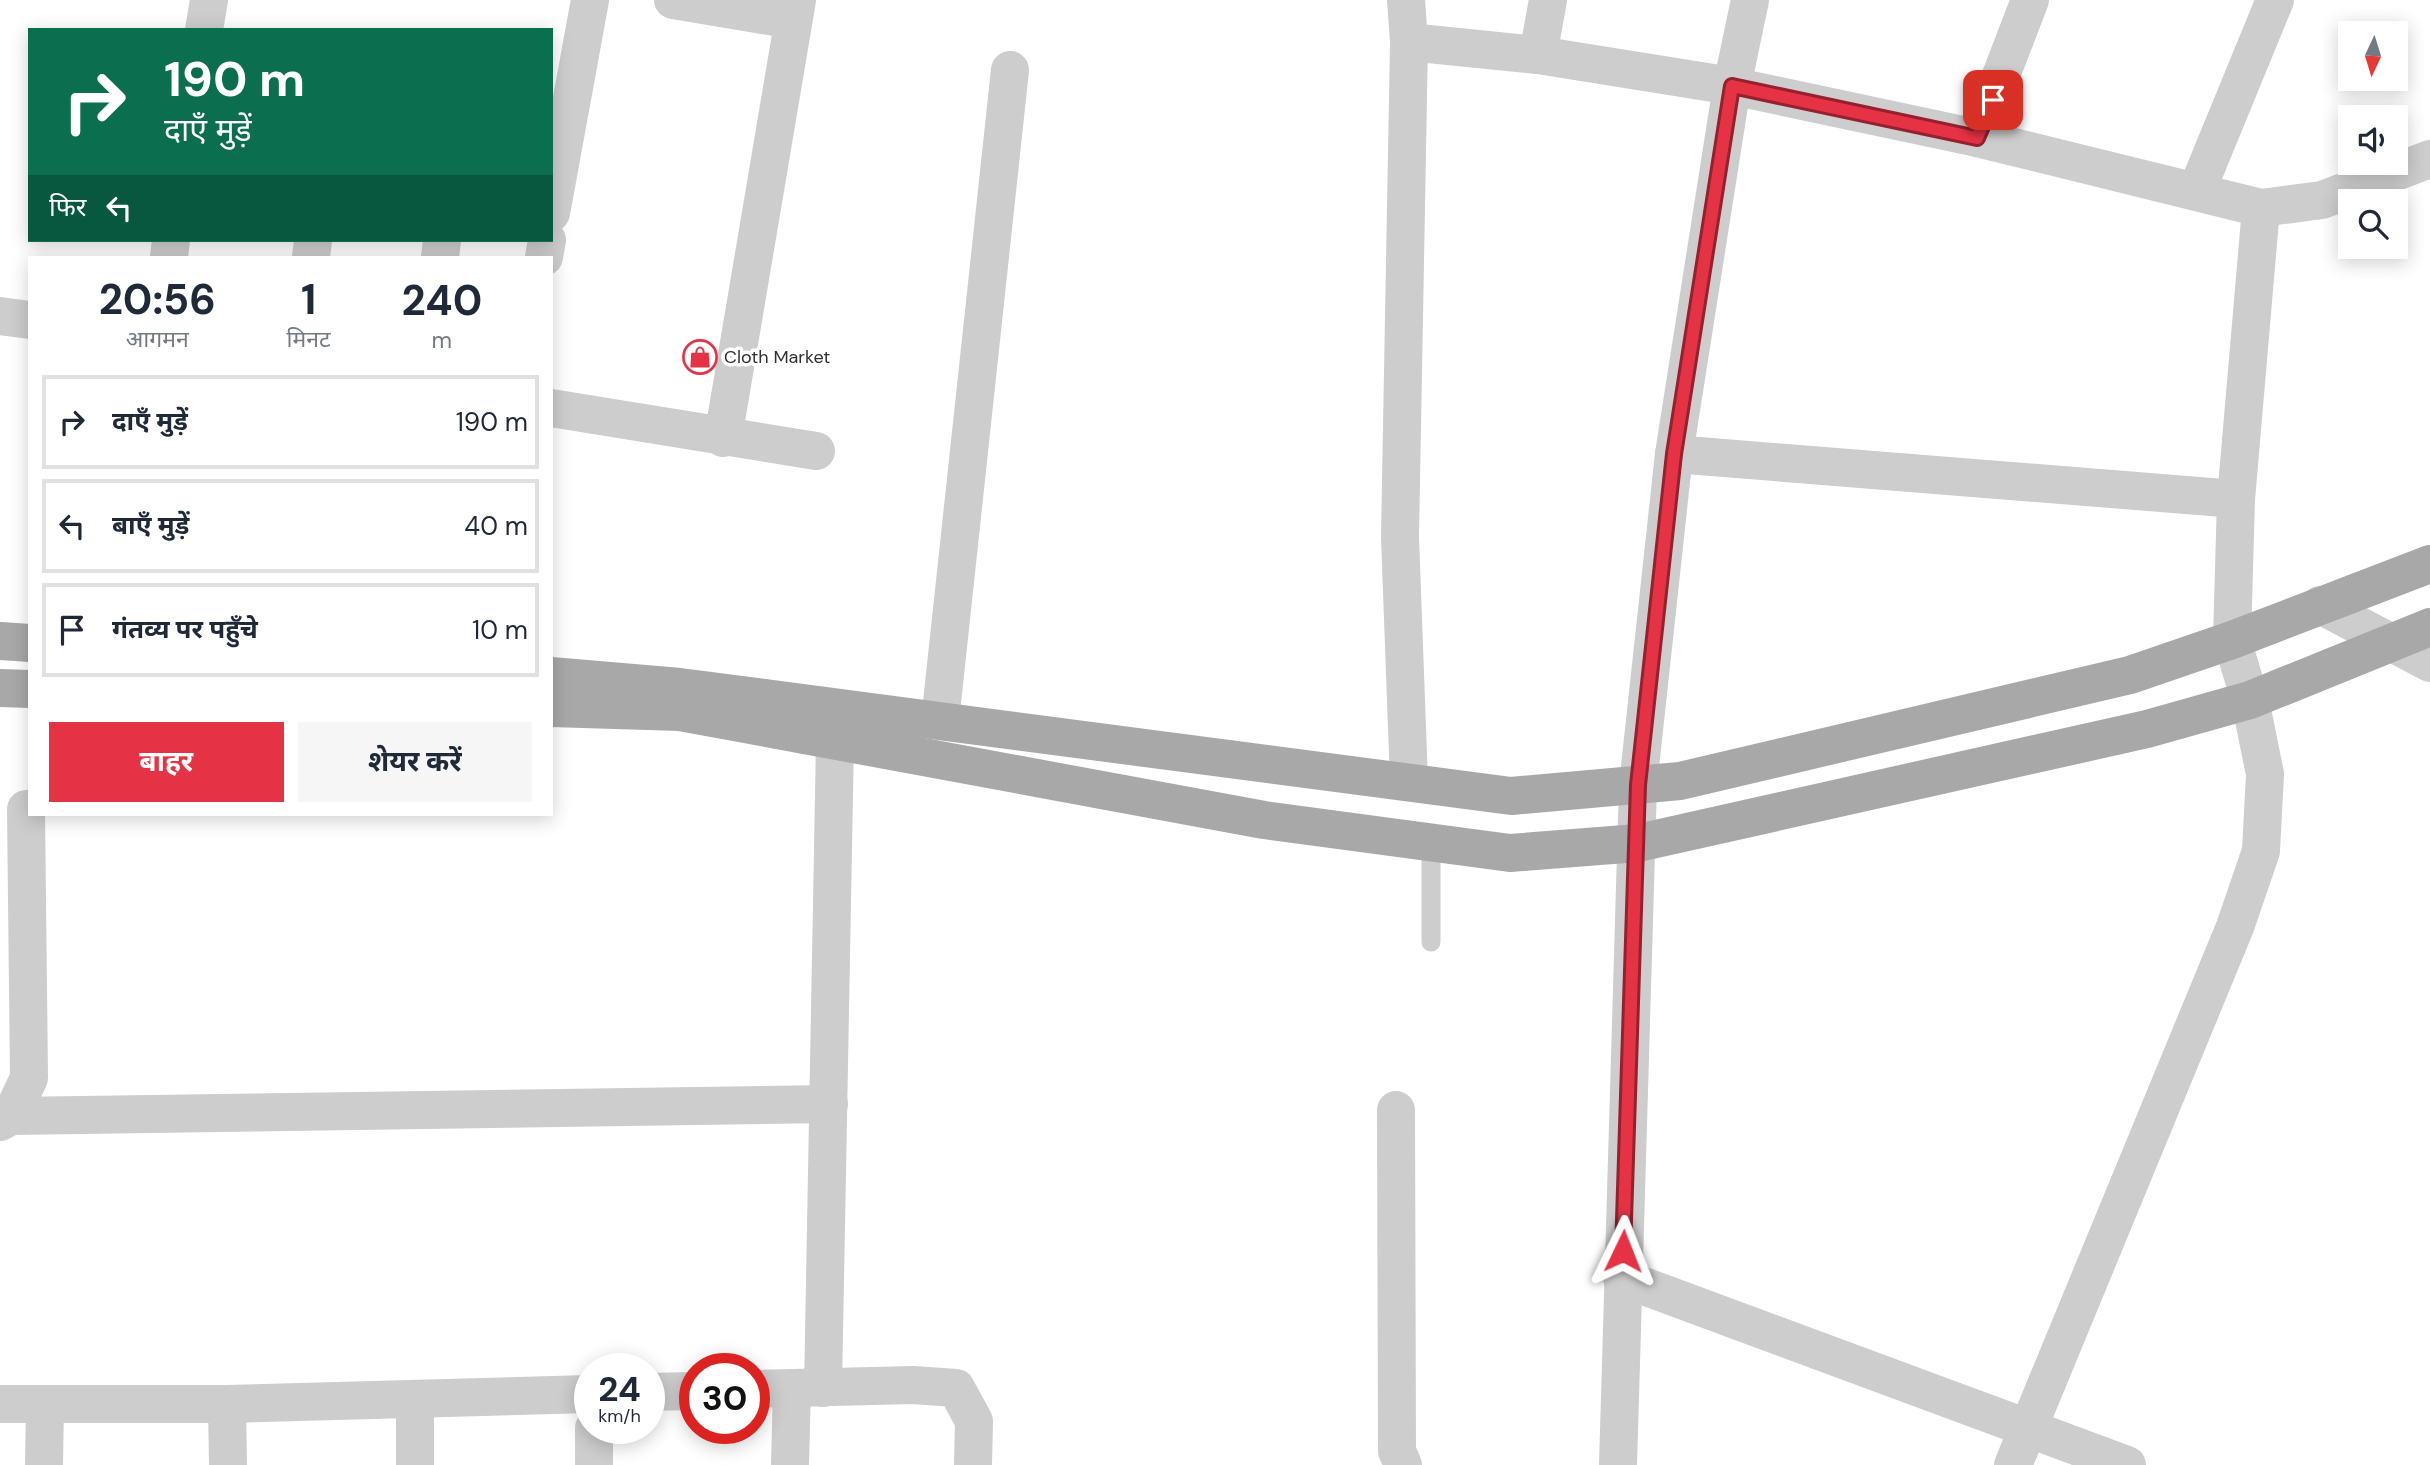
<!DOCTYPE html>
<html lang="hi">
<meta charset="utf-8">
<style>
:root{--surface:#fff;--page:#f6f6f7;--text:#1f2937;--muted:#747a83;--line:#e0e1e3;--accent:#e63245}
body{margin:0;font-family:"DM Sans","Noto Sans Devanagari",sans-serif;background:var(--page);color:var(--text);height:100vh;display:flex;flex-direction:column;font-size:26px;white-space:nowrap}
*{box-sizing:border-box;margin:0}
p{font-size:23px;color:var(--muted)}
.icon{flex:none;width:38px;height:38px;fill:none;stroke:currentColor;stroke-width:2;stroke-linecap:round;stroke-linejoin:round}
.map{position:relative;flex:1;overflow:hidden}
.drawer{position:absolute;left:28px;top:256px;width:525px;height:560px;display:flex;flex-direction:column;background:var(--surface);border-radius:0px;box-shadow:0 4px 18px #0003}
.drawer>*{flex:none}
.banner{position:absolute;left:28px;top:28px;width:525px;height:214px;border-radius:0px;box-shadow:0 4px 18px #0003;background:#0b6e4f;color:#fff;overflow:hidden}
.needle{width:46px;rotate:184deg}
.tools{position:absolute;left:2338px;top:21px;display:grid;gap:14px}
.tools a{display:grid;place-items:center;width:70px;height:70px;border-radius:0px;background:var(--surface);box-shadow:0 4px 18px #0003;font-size:35px}
.speed{position:absolute;left:574px;top:1353px;display:flex;gap:14px;font-size:35px;font-weight:700;text-align:center}
.speed>*{display:grid;place-content:center;width:91px;height:91px;border-radius:50%;background:var(--surface);box-shadow:0 4px 18px #0003;line-height:1}
.speed small{font-size:18px;font-weight:400}
.speed .limit{border:10px solid #d22;background:#fff;color:#111}
.pin{position:absolute;display:grid;place-items:center;width:60px;height:60px;color:#fff;margin:-30px;border-radius:14px;box-shadow:0 4px 10px #0006}
.me{position:absolute;width:77px;margin:-38px;rotate:2deg;stroke-linejoin:round;filter:drop-shadow(0 0 5px #0008)}
.turn{display:flex;align-items:center;gap:24px;height:147px;padding:0 21px;font-size:32px}
.turn .icon{width:91px;height:91px;stroke-width:2.5}
.turn b{display:block;font-size:49px;line-height:60px}
.then{display:flex;align-items:center;height:66px;padding:0 21px;background:#0003;gap:14px;font-size:26px}
.eta{display:flex;justify-content:space-evenly;align-items:center;height:119px;text-align:center}
.eta b{font-size:42px;font-weight:700;line-height:49px}
.cta{display:flex;gap:14px;margin-top:auto;padding:14px 21px}
.cta a{flex:1;height:80px;border-radius:0px;background:var(--accent);color:#fff;font-size:28px;font-weight:700;line-height:80px;text-align:center}
.cta a+a{background:var(--page);color:var(--text)}
ul{padding:0;list-style:none}
li{display:flex;align-items:center;gap:21px;height:94px;margin:0 14px 10px;padding:0 7px;border:4px solid var(--line);border-radius:0px}
li div{flex:1}
li b{display:block;font-size:26px}
li em{font-style:normal}
.map>svg:first-child{display:block}
.lines{fill:none;stroke-linecap:round;stroke-linejoin:round}
.service{stroke:#cdcdcd;stroke-width:19}
.minor{stroke:#cdcdcd;stroke-width:38}
.primary{stroke:#a8a8a8;stroke-width:38}
.route-casing{stroke:#96202d;stroke-width:18}
.route{stroke:#e63245;stroke-width:12}
.labels{text-anchor:middle;stroke-width:7;stroke-linejoin:round;paint-order:stroke}
.poi-label{font-size:18px;fill:#303030;stroke:#fff;text-anchor:start}
</style>
<div class="map">
<svg width="2430" height="1465" viewBox="0 0 2430 1465">
<rect width="100%" height="100%" fill="#fff"/>
<g class="lines">
<polyline class="service" points="1431,942 1431,842"/>
<g class="minor">
<polyline points="673,0 793,20"/>
<polyline points="1406,0 1409,42 1400,537 1409,782"/>
<polyline points="204,30 209,0"/>
<polyline points="1409,42 1538,55 1732,86 1977,138 2261,208 2322,200 2430,159"/>
<polyline points="1538,55 1548,0"/>
<polyline points="1977,138 2030,0"/>
<polyline points="2197,190 2275,0"/>
<polyline points="551,213 590,0"/>
<polyline points="169,257 171,240"/>
<polyline points="311,257 313,240"/>
<polyline points="440,257 442,240"/>
<polyline points="544,257 547,240"/>
<polyline points="0,316 30,320"/>
<polyline points="551,408 816,451"/>
<polyline points="723,438 797,0"/>
<polyline points="1674,454 2236,499"/>
<polyline points="2320,605 2430,663"/>
<polyline points="940,721 1010,70"/>
<polyline points="1396,1110 1397,1451 1403,1465"/>
<polyline points="11,1116 829,1104"/>
<polyline points="0,1122 11,1116 29,1078 26,809"/>
<polyline points="1622,1278 2127,1465"/>
<polyline points="823,1388 835,741"/>
<polyline points="754,1389 913,1385 956,1388 974,1421 973,1465"/>
<polyline points="649,1392 695,1391"/>
<polyline points="0,1404 227,1404 590,1394"/>
<polyline points="227,1404 228,1465"/>
<polyline points="594,1428 594,1465"/>
<polyline points="44,1465 45,1404"/>
<polyline points="415,1465 415,1399"/>
<polyline points="790,1465 792,1388"/>
<polyline points="1618,1465 1638,785 1674,454 1732,86 1750,0"/>
<polyline points="2013,1465 2235,927 2261,851 2265,774 2250,700 2232,640 2236,499 2261,208"/>
</g>
<g class="primary">
<polyline points="0,641 30,643"/>
<polyline points="551,676 680,687 1511,796 1680,781 2130,675 2232,640 2430,564"/>
<polyline points="0,688 30,689"/>
<polyline points="551,708 680,712 1264,820 1510,853 1638,843 2147,729 2250,700 2430,627"/>
</g>
</g>
<g class="lines">
<g class="route-casing">
<polyline id="route" points="1623,1251 1638,785 1674,454 1732,86 1977,138 1993,100"/>
</g>
<use href="#route" class="route"/>
</g>
<defs>
<g id="shop-ring" transform="scale(1.75)"><circle r="9.5" fill="#fff" stroke="#e63245" stroke-width="1.5"/><path d="M-5-2.5h2.3a2.7 3.5 0 0 1 5.4 0H5L5.5 6h-11ZM-1.5-2.5h3a1.5 2.3 0 0 0-3 0Z" fill="#e63245"/></g>
</defs>
<g fill-rule="evenodd">
<use href="#shop-ring" x="700" y="357"/>
</g>
<g class="labels">
<g class="poi-label">
<text x="724" y="363">Cloth Market</text>
</g>
</g>
</svg>
<div class="tools">
<a><svg class="needle" viewBox="-14 -14 28 28"><path d="M0-13l5 13h-10z" fill="#e53935"/><path d="M0 13l5-13h-10z" fill="#747a83"/></svg></a>
<a><svg class="icon" aria-label="sound" viewBox="0 0 24 24"><path d="M4 9h4l5-4v14l-5-4H4zM17 9q2 3 0 6"/></svg></a>
<a><svg class="icon" aria-label="search" viewBox="0 0 24 24"><circle cx="10" cy="10" r="6"/><path d="M15 15l6 6"/></svg></a>
</div>
<div class="speed"><div>24<small>km/h</small></div><div class="limit">30</div></div>
<div class="pin" style="left:1993px;top:100px;background:#d93025"><svg class="icon" aria-label="arrive" viewBox="0 0 24 24"><path d="M6 21V4h12l-3 4 3 4H6"/></svg></div>
<svg class="me" style="left:1623px;top:1251px" viewBox="-20 -20 40 40"><path d="M0-17L14 15 0 8-14 15z" fill="#e63245" stroke="#fff" stroke-width="4"/></svg>
<div class="banner">
<div class="turn"><svg class="icon" aria-label="right" viewBox="0 0 24 24"><path d="M7 20v-9h11M14 6l5 5-5 5"/></svg><div><b>190 m</b>दाएँ मुड़ें</div></div>
<div class="then">फिर<svg class="icon" aria-label="left" viewBox="0 0 24 24"><path d="M17 20v-9H6M10 6l-5 5 5 5"/></svg></div>
</div>
<section class="drawer">
<div class="eta">
<div><b>20:56</b><p>आगमन</p></div>
<div><b>1</b><p>मिनट</p></div>
<div><b>240</b><p>m</p></div>
</div>
<ul>
<li><svg class="icon" aria-label="right" viewBox="0 0 24 24"><path d="M7 20v-9h11M14 6l5 5-5 5"/></svg><div><b>दाएँ मुड़ें</b></div><em>190 m</em></li>
<li><svg class="icon" aria-label="left" viewBox="0 0 24 24"><path d="M17 20v-9H6M10 6l-5 5 5 5"/></svg><div><b>बाएँ मुड़ें</b></div><em>40 m</em></li>
<li><svg class="icon" aria-label="arrive" viewBox="0 0 24 24"><path d="M6 21V4h12l-3 4 3 4H6"/></svg><div><b>गंतव्य पर पहुँचे</b></div><em>10 m</em></li>
</ul>
<div class="cta"><a>बाहर</a><a>शेयर करें</a></div>
</section>
</div>
